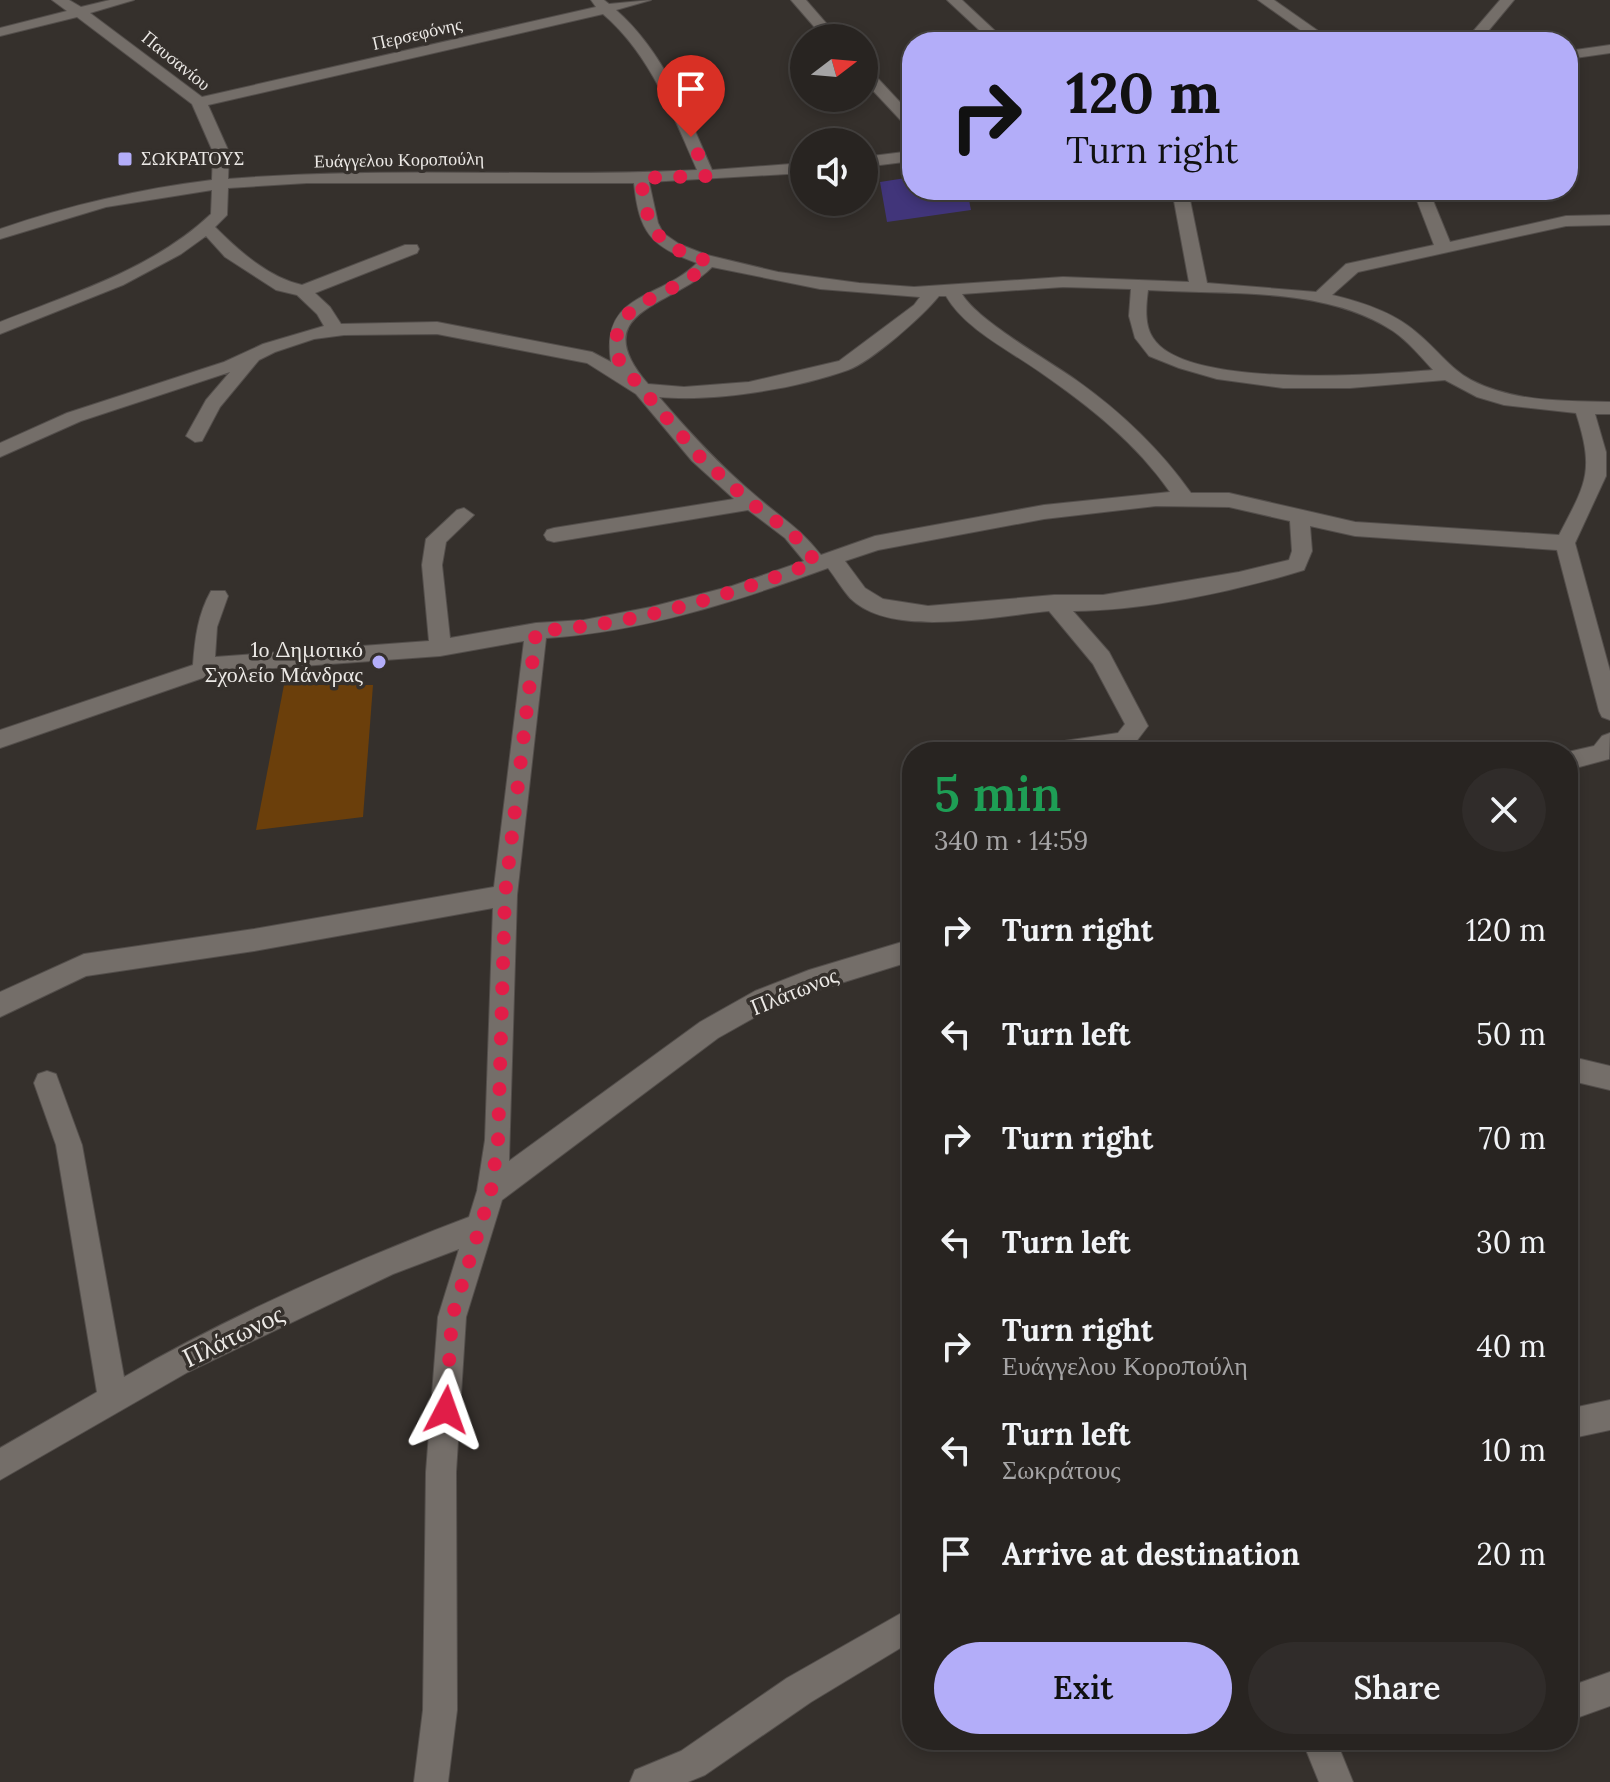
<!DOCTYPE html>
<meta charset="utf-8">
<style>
:root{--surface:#282421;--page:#302c2a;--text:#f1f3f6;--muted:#a5a4a5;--line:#44413f;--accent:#b3adf9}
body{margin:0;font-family:Lora,serif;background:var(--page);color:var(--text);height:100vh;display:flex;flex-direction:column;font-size:30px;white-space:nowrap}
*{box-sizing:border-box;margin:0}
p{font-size:26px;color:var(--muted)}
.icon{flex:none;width:44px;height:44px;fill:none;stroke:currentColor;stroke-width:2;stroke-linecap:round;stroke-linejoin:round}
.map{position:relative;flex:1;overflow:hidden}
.sheet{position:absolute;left:902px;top:742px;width:676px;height:1008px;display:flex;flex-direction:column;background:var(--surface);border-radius:32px;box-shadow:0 4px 12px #0003,0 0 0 2px var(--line)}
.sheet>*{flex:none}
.guide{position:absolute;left:902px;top:32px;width:676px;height:168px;border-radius:32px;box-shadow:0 4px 12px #0003,0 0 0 2px var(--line);background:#b3adf9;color:#111;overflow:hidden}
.needle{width:52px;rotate:74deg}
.controls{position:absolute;left:790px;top:24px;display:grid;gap:16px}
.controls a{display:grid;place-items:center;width:88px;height:88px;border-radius:50%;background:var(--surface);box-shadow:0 4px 12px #0003,0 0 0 2px var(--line);font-size:40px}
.pin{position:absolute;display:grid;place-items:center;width:68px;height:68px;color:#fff;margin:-82px -34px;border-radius:50% 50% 50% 0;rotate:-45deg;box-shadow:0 0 8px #0007}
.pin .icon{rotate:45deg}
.me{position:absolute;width:88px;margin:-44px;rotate:4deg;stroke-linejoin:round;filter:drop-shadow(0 0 6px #0008)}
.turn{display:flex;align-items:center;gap:28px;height:168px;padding:0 32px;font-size:36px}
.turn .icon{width:104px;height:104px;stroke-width:2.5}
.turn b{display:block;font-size:56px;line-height:68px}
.round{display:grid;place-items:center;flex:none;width:84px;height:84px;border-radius:42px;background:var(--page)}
.headline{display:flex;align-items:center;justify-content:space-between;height:136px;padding:0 32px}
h1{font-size:48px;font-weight:600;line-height:60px;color:#1e9e55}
.cta{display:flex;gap:16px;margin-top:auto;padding:16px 32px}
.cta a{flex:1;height:92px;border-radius:48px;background:var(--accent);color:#111;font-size:32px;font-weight:600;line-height:92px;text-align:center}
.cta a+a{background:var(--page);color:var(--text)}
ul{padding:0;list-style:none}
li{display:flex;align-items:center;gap:24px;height:104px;padding:0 32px}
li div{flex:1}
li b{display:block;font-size:30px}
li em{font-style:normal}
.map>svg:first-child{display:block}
.green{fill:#6b3f0b}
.building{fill:#41357a}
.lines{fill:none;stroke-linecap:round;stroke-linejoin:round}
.minor-casing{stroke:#534e4b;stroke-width:2}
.minor{fill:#746e69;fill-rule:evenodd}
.route{stroke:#e11d48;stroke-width:14;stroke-dasharray:0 25.2}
.poi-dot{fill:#b3adf9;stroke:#35302c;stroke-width:3}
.labels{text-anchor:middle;stroke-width:7;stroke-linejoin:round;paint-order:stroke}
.far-street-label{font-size:18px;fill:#ece9e6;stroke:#35302c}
.far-poi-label{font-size:18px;fill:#ece9e6;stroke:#35302c;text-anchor:start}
.poi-label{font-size:22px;fill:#ece9e6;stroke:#35302c;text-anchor:end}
.street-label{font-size:22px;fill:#ece9e6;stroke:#35302c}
.near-street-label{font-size:26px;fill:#ece9e6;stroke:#35302c}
</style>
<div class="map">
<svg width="1610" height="1782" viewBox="0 0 1610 1782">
<rect width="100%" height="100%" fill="#35302c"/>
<polygon class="green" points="284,685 373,685 363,817 256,830"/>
<polygon class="building" points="912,177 912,190 967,190 971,210 887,222 880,182"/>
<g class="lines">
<g class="minor-casing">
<g id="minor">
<path d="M52,0H69L81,7L110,0H134L90,13L202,97L596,7L591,0H604L609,4L651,0L616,10C663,51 688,114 712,170L804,163V173L649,182L658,223L663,233L679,244L707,255L778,272L859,283L914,287L1063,277L1189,282L1172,190H1188L1207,283L1316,292L1346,264L1434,245L1416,198L1418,195H1430L1432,198L1450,242L1566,216L1610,215V225L1566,226L1358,272L1332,295C1362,302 1393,312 1416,332C1436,348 1449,368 1471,380C1513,402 1564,401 1610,402V414H1595L1606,452V476L1575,543L1610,671V720L1602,717L1599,711L1557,550L1355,536L1310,526L1312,551L1304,570C1236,591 1144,611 1073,611L1109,652L1148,726L1132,747L1111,752H1040L1043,746L1051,743L1118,733L1125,724L1093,664L1049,611C996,616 891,639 850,598C842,589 835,577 828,568C737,601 643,632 546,638L517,895L509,1161L700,1022L755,991L809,970L912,939V961L812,992L773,1007L718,1038L502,1200L466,1317L456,1472L457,1710L448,1782H414L423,1710L426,1472L438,1317L459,1249L393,1274L188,1372L0,1480V1448L97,1392L56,1145L34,1083L38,1074L47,1071L56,1074L82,1145L124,1377C233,1314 351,1262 469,1217L477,1191L485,1140L493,908L254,951L86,976L0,1017V992L84,954L254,929L494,887L524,641L440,656L220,672L0,748V730L193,665C195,638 198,614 211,591H225L228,596L217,627L215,657L429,641L422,565L426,539L457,510L464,508L474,515L446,542L442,565L450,638L536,623L584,620L651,607L732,586L804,561L785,538L748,510L554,542L547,540L544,535L547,530L554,528L734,499L692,461L636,394L587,363L437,334L344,335L314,339L275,352L259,360L220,407L202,441L195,442L186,436L206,400L230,372L81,421L0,457V443L67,413L224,362L263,344L324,326L317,314L297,295L276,290L225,257L206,236L181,254L123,285L0,334V322C73,293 153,269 211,214L212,190L106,207L0,239V229C70,205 139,189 212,180L213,152L192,104L77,17L0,36V28L67,11ZM603,14C650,54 673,115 697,170C541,178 384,166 228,179L229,152L208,105ZM307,183H634C639,232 650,246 697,263C660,300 600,292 611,362L592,352L437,322L341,324L330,307L315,293L417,253L419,249L417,245H405L302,285C269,278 239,251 215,227L227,215L228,188ZM712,267L820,289L920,297L914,305L839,361L749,382L684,387L648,384C584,310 673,307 712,267ZM1063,287L1131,289L1129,316L1135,338L1149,356L1179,368L1217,379L1283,388H1350L1445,380L1477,397L1504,405L1576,413C1595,472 1586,483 1559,535L1355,522L1229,493H1191C1159,448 1121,412 1076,380C1048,360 978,321 962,294ZM1148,290C1227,295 1324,286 1393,331C1409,342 1420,356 1433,370C1378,375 1185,389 1153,338C1144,325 1146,305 1148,290ZM939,296H946C965,329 1009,350 1040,372C1089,406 1136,443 1170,492L1044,505L875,536L821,555C799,527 781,518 756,496C720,466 689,432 659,397C715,402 795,389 848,370C871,362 924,315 939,296ZM1156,506L1229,507L1290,521L1292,551L1289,560L1239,572L1103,595H1054L928,606L883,599L865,588L845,561L878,550L1044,519Z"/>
<polygon points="791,0 806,0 839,38 824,38"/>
<polygon points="947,0 962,0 1007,42 992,42"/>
<polygon points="1258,0 1274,0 1334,42 1317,42"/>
<polygon points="1500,0 1514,0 1479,42 1464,42"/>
<polygon points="1610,45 1610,53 1568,59 1568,51"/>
<polygon points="864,68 869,69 912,115 912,129 907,127 864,81"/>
<polygon points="912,151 912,161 864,167 864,157"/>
<polygon points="1610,733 1609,759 1568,770 1568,752 1594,746 1602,736"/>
<polygon points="1568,1056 1610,1066 1610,1090 1568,1080"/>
<polygon points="1610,1400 1610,1430 1568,1439 1568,1409"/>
<polygon points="912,1607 912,1641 811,1702 705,1775 688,1782 630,1782 635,1770 681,1751 787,1678"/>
<polygon points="1610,1672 1610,1706 1568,1721 1568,1687"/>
<polygon points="1302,1740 1336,1740 1353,1782 1319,1782"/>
</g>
</g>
<use href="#minor" class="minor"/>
</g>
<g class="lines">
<path class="route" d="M446,1410L452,1317L491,1191L498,1140L505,895L536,631C634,625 725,597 816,562L792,533L751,503L699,456L620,363C598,296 680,300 708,261C656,246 647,231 641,178L707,176L691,137"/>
</g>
<g class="poi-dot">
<rect x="117" y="151" width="16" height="16" rx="4"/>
<circle cx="379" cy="662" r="8"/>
</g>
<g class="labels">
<g class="far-street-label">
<text transform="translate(417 34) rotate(-13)" y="6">Περσεφόνης</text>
<text transform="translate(176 61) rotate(39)" y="6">Παυσανίου</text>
<text transform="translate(399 160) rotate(-1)" y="6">Ευάγγελου Κοροπούλη</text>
</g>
<g class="far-poi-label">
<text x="141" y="165">ΣΩΚΡΑΤΟΥΣ</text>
</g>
<g class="poi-label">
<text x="363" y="657">1ο Δημοτικό<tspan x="363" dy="25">Σχολείο Μάνδρας</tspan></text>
</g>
<g class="street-label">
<text transform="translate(794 991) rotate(-22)" y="8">Πλάτωνος</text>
</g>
<g class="near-street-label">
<text transform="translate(233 1336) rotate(-26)" y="9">Πλάτωνος</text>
</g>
</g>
</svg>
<div class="controls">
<a><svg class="needle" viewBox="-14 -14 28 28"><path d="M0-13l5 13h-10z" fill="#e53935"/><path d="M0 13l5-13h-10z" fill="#a5a4a5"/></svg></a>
<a><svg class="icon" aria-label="sound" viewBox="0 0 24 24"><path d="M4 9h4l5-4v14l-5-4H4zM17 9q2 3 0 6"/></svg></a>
</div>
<div class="pin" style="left:691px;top:137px;background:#d93025"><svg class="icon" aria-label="arrive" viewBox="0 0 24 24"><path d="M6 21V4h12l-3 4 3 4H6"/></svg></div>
<svg class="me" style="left:446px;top:1410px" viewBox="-20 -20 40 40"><path d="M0-17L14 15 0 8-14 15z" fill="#e11d48" stroke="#fff" stroke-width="4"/></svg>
<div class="guide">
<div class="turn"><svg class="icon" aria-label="right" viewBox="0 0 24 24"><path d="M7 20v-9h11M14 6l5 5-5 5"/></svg><div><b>120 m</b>Turn right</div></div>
</div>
<section class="sheet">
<div class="headline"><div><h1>5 min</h1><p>340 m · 14:59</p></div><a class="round"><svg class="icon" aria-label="close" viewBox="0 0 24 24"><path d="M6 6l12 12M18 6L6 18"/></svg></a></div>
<ul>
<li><svg class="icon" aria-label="right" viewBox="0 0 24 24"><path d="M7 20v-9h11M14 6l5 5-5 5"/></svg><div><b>Turn right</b></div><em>120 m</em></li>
<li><svg class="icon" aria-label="left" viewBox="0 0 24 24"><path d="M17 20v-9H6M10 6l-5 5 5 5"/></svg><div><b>Turn left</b></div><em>50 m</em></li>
<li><svg class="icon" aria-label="right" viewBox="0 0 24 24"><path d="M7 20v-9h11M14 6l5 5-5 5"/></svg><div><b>Turn right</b></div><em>70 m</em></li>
<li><svg class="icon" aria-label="left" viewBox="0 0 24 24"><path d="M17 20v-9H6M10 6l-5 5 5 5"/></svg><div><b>Turn left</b></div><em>30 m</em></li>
<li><svg class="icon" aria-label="right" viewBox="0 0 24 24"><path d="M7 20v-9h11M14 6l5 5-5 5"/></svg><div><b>Turn right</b><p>Ευάγγελου Κοροπούλη</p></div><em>40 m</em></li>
<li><svg class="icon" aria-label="left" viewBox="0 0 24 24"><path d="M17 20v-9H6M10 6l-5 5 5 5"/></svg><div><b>Turn left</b><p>Σωκράτους</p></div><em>10 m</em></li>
<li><svg class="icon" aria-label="arrive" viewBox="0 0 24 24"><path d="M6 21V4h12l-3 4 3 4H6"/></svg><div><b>Arrive at destination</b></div><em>20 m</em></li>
</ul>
<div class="cta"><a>Exit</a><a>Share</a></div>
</section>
</div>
